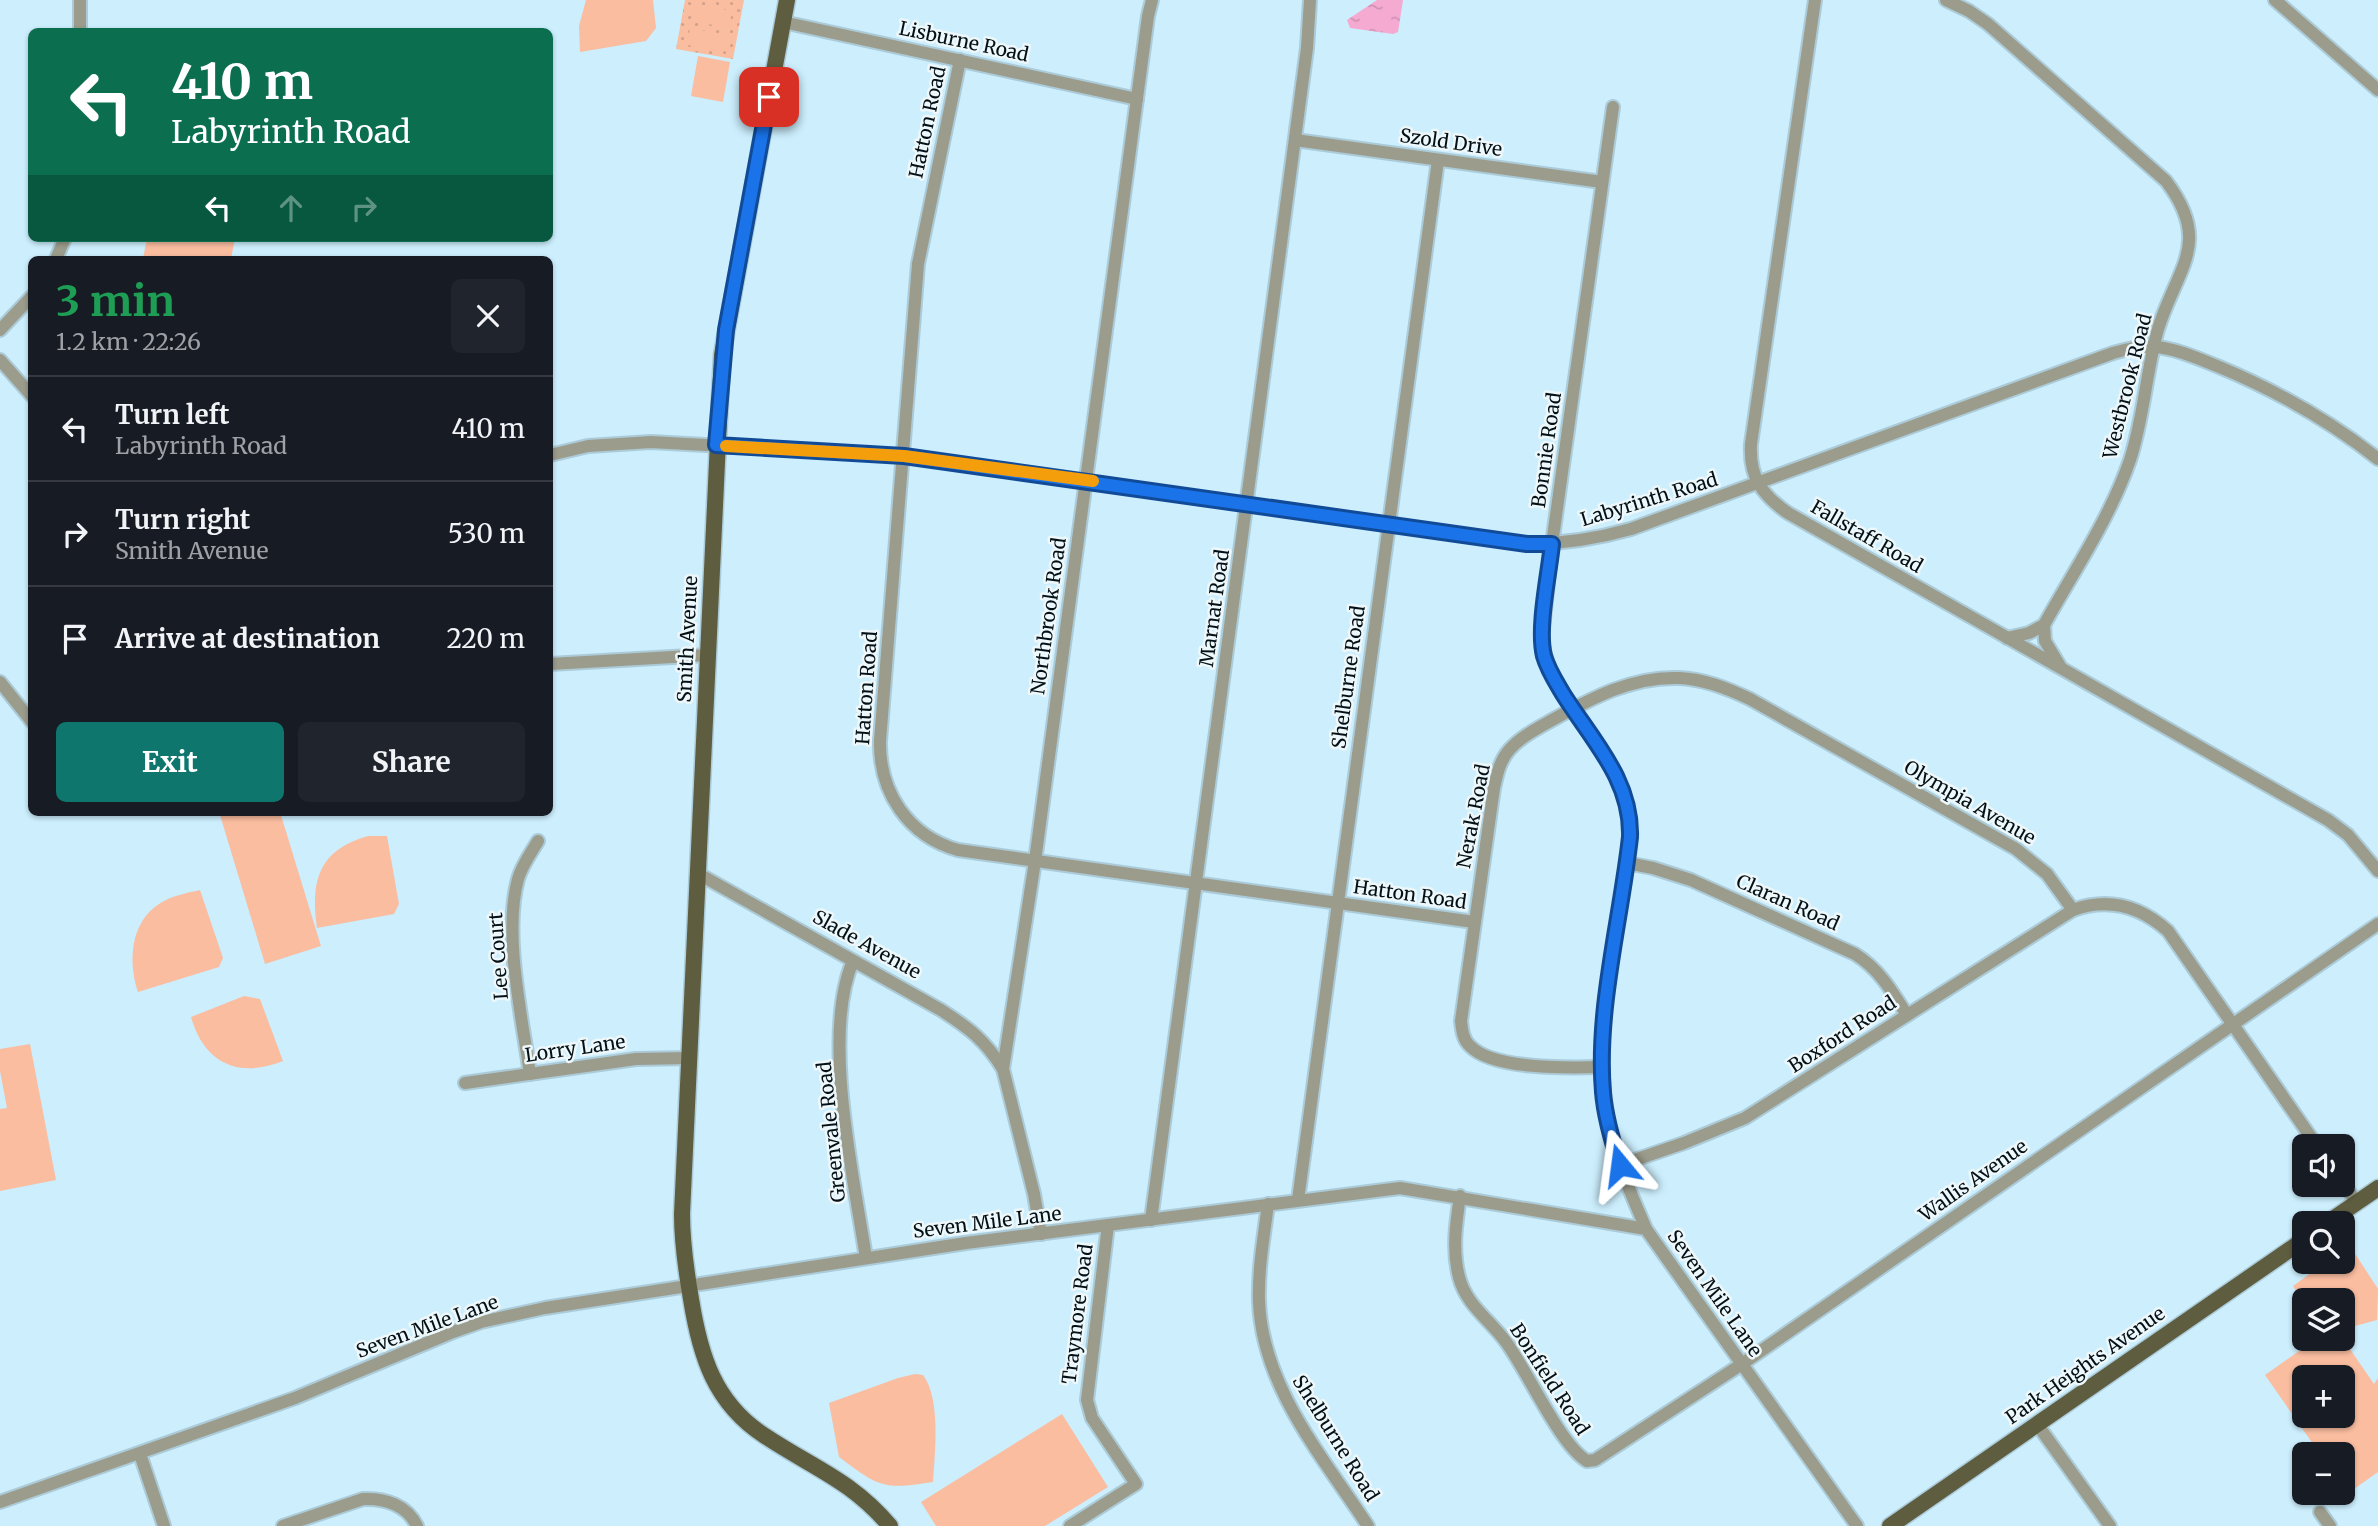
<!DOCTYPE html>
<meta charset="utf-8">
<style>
:root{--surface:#171b24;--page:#20242c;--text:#f1f3f6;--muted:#9ea1a6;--line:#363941;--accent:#0f766e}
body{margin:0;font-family:Merriweather,serif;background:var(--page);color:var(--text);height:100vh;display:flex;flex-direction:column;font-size:26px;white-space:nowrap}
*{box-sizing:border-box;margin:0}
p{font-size:23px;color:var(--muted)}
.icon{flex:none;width:38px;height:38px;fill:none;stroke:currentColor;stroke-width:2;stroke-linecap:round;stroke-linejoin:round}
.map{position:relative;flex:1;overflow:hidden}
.details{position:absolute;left:28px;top:256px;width:525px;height:560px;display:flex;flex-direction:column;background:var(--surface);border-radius:10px;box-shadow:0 2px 5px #0004}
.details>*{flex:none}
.hud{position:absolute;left:28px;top:28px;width:525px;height:214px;border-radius:10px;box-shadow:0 2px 5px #0004;background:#0b6e4f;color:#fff;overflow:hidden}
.controls{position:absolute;left:2292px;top:1134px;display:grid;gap:14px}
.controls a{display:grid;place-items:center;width:63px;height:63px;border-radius:10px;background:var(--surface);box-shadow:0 2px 5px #0004;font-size:35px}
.pin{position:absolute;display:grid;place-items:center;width:60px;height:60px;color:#fff;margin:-30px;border-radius:14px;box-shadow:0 4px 10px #0006}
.me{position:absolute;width:77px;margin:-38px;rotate:344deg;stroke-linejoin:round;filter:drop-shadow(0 0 5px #0008)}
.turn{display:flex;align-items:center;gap:24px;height:147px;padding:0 28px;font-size:32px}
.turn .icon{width:91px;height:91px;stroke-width:2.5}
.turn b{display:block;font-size:49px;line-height:60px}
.lanes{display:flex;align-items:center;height:66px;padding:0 28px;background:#0003;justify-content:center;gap:35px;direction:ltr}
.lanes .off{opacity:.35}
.round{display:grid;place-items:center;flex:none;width:74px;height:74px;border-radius:10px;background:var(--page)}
.head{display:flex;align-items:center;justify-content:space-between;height:119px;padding:0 28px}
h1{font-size:42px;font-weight:700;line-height:52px;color:#1e9e55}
.cta{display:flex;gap:14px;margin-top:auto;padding:14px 28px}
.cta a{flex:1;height:80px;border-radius:10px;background:var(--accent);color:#fff;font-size:28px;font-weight:700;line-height:80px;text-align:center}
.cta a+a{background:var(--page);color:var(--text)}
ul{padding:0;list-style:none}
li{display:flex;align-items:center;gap:21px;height:105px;padding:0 28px;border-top:2px solid var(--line)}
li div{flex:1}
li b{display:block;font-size:26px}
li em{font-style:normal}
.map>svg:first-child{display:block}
.green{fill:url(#green-dots)}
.pitch{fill:#fabda0;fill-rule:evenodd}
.water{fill:url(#water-ripples)}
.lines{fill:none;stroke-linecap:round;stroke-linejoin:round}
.minor-casing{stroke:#accbd8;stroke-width:16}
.major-casing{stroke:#accbd8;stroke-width:19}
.minor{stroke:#9c9c8c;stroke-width:12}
.major{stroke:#5e5d40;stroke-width:16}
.route-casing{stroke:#114b97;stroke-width:18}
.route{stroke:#1a73e8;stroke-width:12}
.slow{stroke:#f59e0b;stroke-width:12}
.labels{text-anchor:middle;stroke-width:5;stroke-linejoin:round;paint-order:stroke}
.street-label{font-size:19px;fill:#031117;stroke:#eef7fa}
</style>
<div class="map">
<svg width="2378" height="1526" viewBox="0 0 2378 1526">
<defs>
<pattern id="green-dots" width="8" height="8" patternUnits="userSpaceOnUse" patternTransform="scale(1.75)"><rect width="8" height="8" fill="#fabda0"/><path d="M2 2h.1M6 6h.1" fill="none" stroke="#d5a189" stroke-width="1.8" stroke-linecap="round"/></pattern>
<pattern id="water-ripples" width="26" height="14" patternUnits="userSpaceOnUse" patternTransform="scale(1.75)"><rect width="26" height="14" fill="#f5aad1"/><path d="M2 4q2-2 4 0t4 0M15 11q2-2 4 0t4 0" fill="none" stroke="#d091b3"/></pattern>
</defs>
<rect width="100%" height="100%" fill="#cceefd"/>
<polygon class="green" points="685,0 744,0 733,59 676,49"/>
<g class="pitch">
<polygon points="586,0 653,0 656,28 646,41 580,52 579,26"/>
<polygon points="695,4 732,11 729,28 692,21"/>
<polygon points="690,28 727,35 724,52 687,45"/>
<polygon points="698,56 730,62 723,102 691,96"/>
<polygon points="147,238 235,238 231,259 143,259"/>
<polygon points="229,812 280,812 321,946 265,964 220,815"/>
<path d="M368,836H387L399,904L394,914L317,928C310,880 319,850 368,836Z"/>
<path d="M200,890L223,958L219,967L138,992C128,962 130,923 159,904C171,896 186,893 200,890Z"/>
<path d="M244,996L260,999L283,1061C238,1079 204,1063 191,1017Z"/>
<polygon points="30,1044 56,1180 0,1191 0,1109 7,1108 0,1071 0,1049"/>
<polygon points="2343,1249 2352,1249 2378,1289 2377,1320 2355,1326 2343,1326 2343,1300 2305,1300 2305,1304 2293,1286 2326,1262 2343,1262"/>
<path d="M2316,1339H2343L2374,1384L2378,1378V1472L2347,1494L2343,1488V1454H2320L2265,1375ZM2305,1377H2343V1416H2305Z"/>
<path d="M915,1374L923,1375C941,1399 935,1453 933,1482C883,1490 879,1487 839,1457L829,1403L898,1378Z"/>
<polygon points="1062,1414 1108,1487 1045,1526 936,1526 921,1502"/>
</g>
<polygon class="water" points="1377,0 1403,0 1398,32 1393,34 1350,28 1347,20"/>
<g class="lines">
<g class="minor-casing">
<g id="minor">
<polyline points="80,0 80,32"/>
<path d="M1815,0L1751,444C1749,477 1762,495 1788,513L2328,820L2348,835L2378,871"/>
<path d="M1946,0L1969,11L1988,24L2166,181C2213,243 2177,268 2158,329C2146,372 2144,417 2130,460C2110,518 2074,571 2044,625L2029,633L2007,638"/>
<polyline points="2275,0 2378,90"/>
<polyline points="783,22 1137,99"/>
<path d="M960,60L918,264L880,741C879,792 908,836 958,850L1474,922"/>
<path d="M1613,107L1552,544L1542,638C1550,714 1634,756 1630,837C1620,926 1590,1031 1607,1118C1614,1157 1631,1193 1646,1229"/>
<polyline points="1295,140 1602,182"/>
<polyline points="56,259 65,238"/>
<polyline points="0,330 32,296"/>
<polyline points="0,360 32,396"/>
<path d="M550,455L588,446L651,442L904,456L1526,544C1563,544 1596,539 1631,529L2113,353C2127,349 2141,346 2156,347C2177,349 2197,358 2217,366C2275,390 2329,420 2378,459"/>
<polyline points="2044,625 2045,641 2060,666"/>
<polyline points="550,664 708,655"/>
<polyline points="0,682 32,722"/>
<path d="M1627,863L1653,868L1691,880L1855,954C1879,969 1892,991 1907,1015"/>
<path d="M697,873L941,1010C969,1028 985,1040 1003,1069"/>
<path d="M853,961C821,1035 854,1178 866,1258"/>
<path d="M1602,1067C1570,1068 1493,1070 1470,1046C1463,1040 1462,1030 1461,1021L1494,788C1497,774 1500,760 1510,749C1522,736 1538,728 1554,719C1592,698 1633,676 1679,678C1704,679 1727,688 1750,699L2016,849L2047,874L2073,910"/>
<path d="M530,1074C522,1017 503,934 518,879C522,865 531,853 538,841"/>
<polyline points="465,1083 636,1059 690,1058"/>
<path d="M1620,1165L1684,1143L1745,1118L2073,910C2109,897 2140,906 2168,931L2317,1146"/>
<polyline points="2343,1183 2357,1203"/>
<path d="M1460,1196C1456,1223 1452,1250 1459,1277C1466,1305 1490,1320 1506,1342C1528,1372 1560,1445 1587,1461L1595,1460L1742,1364L2378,924"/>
<polyline points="1298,1200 1438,160"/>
<path d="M1268,1204C1264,1236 1258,1268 1259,1301C1262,1387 1323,1457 1368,1526"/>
<polyline points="1151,1220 1307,48 1310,0"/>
<polyline points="1041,1234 1034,1194 1003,1069 1035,861 1148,16 1152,0"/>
<polyline points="2037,1424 2110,1526"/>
<polyline points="140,1454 164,1526"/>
<polyline points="0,1502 295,1398 453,1332 481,1322 545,1308 966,1243 1400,1188 1646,1229 1857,1526"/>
<polyline points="2320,1512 2330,1526"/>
<path d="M283,1526L363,1499C385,1498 407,1505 417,1526"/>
<polyline points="1070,1526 1136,1484 1092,1418 1087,1400 1108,1225"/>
</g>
</g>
<g class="major-casing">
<g id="major">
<path d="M787,0L722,355L682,1214C682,1243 686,1270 691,1299C700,1355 714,1403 765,1436C813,1468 851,1480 890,1526"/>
<polyline points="2327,1223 2378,1188"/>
<polyline points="1890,1526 2305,1239"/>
</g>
</g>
<use href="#minor" class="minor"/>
<use href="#major" class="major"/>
</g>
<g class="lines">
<g class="route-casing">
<path id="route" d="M769,97L726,330L716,445L904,456L1527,544H1552C1549,574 1537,628 1544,656C1548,670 1556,682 1563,694C1592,740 1632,780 1630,837C1621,919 1596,1010 1603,1092C1605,1117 1612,1141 1620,1165"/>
</g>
<use href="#route" class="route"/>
<polyline class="slow" points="726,446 904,456 1093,481"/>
</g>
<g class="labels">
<g class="street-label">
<text transform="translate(964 41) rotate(12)" y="7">Lisburne Road</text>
<text transform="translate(927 122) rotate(-78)" y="7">Hatton Road</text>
<text transform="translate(1451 142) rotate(8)" y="7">Szold Drive</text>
<text transform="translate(2127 386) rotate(-76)" y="7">Westbrook Road</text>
<text transform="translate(1546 450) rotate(-82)" y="7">Bonnie Road</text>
<text transform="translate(1649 499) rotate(-17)" y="7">Labyrinth Road</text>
<text transform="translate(1867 536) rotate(30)" y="7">Fallstaff Road</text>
<text transform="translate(1214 608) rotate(-82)" y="7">Marnat Road</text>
<text transform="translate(1048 616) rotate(-82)" y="7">Northbrook Road</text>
<text transform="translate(687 639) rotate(-87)" y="7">Smith Avenue</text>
<text transform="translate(1348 677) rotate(-82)" y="7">Shelburne Road</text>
<text transform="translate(866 688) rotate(-86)" y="7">Hatton Road</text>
<text transform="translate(1970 802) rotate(30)" y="7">Olympia Avenue</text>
<text transform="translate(1473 816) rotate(-79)" y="7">Nerak Road</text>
<text transform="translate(1410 894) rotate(8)" y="7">Hatton Road</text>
<text transform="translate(1788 902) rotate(24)" y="7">Claran Road</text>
<text transform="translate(867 944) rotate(29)" y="7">Slade Avenue</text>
<text transform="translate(498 956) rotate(-94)" y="7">Lee Court</text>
<text transform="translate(1842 1034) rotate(-33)" y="7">Boxford Road</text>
<text transform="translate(575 1048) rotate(-8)" y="7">Lorry Lane</text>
<text transform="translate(831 1132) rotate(-96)" y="7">Greenvale Road</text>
<text transform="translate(1973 1180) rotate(-35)" y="7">Wallis Avenue</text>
<text transform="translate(987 1222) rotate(-7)" y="7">Seven Mile Lane</text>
<text transform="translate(1715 1293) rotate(55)" y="7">Seven Mile Lane</text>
<text transform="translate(1077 1314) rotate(-83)" y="7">Traymore Road</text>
<text transform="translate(427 1326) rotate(-20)" y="7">Seven Mile Lane</text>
<text transform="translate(2085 1365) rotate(-35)" y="7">Park Heights Avenue</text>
<text transform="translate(1550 1379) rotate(57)" y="7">Bonfield Road</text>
<text transform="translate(1336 1438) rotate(58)" y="7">Shelburne Road</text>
</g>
</g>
</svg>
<div class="controls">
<a><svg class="icon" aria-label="sound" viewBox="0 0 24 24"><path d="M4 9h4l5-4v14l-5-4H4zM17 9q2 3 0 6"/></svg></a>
<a><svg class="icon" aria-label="search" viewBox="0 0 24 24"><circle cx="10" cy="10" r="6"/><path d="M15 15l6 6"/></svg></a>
<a><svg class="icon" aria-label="layers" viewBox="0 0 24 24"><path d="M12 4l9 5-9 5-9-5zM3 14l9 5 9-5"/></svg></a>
<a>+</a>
<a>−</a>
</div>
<div class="pin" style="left:769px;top:97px;background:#d93025"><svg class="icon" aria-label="arrive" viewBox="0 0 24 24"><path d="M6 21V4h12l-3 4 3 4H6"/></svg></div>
<svg class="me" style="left:1620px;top:1165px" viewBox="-20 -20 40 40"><path d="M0-17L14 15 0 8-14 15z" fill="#1a73e8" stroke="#fff" stroke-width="4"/></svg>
<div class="hud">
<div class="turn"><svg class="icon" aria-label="left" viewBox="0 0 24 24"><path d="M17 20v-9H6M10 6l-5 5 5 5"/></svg><div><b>410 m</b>Labyrinth Road</div></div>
<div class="lanes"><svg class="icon" aria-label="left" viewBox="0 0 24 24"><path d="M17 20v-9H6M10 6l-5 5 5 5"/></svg><svg class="icon off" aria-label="ahead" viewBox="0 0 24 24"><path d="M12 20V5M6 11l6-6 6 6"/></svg><svg class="icon off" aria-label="right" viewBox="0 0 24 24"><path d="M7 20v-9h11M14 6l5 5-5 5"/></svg></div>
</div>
<section class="details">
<div class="head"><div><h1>3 min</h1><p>1.2 km · 22:26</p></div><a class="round"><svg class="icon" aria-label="close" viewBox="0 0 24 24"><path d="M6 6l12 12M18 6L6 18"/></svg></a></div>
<ul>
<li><svg class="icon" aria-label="left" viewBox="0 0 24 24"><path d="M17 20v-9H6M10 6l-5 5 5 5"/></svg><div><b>Turn left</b><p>Labyrinth Road</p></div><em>410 m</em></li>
<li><svg class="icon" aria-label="right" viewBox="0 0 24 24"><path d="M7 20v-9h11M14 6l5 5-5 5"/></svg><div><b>Turn right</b><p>Smith Avenue</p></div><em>530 m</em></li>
<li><svg class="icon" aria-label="arrive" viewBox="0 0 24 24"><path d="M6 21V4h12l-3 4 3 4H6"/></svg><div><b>Arrive at destination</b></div><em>220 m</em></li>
</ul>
<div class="cta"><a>Exit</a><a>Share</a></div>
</section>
</div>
